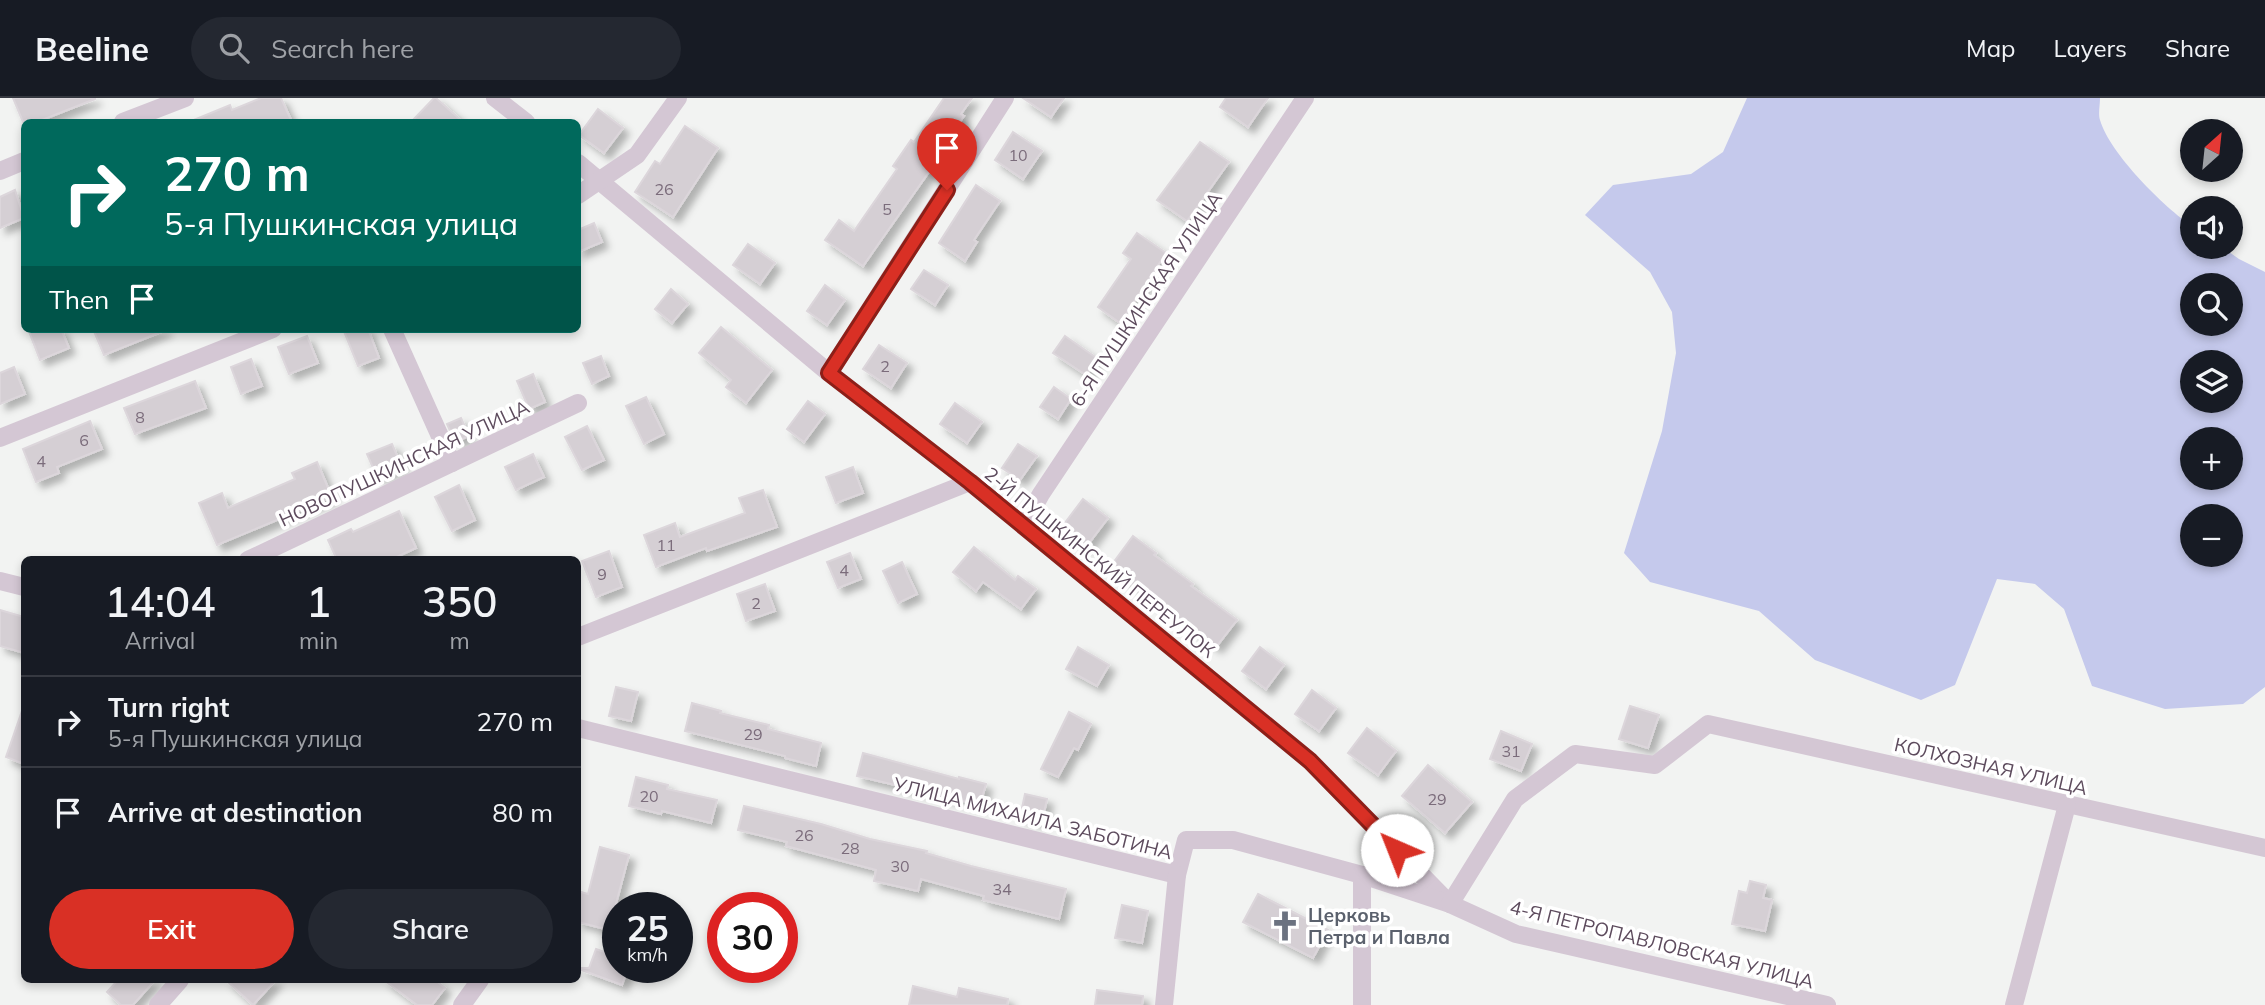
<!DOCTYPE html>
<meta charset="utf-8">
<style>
:root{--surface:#171b24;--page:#242831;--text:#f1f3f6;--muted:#9ea1a6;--line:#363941;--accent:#d93025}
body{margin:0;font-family:Mulish,sans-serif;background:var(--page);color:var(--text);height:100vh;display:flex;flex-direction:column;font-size:26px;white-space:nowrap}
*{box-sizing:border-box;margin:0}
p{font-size:23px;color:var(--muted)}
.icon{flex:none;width:38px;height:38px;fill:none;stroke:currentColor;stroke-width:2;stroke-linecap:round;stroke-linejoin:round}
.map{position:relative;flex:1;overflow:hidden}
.sheet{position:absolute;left:21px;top:458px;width:560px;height:427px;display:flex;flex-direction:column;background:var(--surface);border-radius:10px;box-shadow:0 4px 10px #0003}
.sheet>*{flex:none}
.banner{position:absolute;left:21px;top:21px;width:560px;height:214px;border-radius:10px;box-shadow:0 4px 10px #0003;background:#00695c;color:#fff;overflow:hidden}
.needle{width:46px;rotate:27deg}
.buttons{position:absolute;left:2180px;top:21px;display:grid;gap:14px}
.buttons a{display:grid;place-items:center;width:63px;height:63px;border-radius:50%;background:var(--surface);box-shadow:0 4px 10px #0003;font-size:35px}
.speed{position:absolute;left:602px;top:794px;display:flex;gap:14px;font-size:35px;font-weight:700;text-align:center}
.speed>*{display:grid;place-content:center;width:91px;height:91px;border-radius:50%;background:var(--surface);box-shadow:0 4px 10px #0003;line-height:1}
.speed small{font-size:18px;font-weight:400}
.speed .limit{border:10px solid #d22;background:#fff;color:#111}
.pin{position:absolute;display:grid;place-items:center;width:60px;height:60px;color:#fff;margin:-72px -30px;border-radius:50% 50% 50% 0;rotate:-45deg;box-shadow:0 0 7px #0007}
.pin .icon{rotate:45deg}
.me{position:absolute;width:77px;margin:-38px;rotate:316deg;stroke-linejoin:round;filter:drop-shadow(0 0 5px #0008)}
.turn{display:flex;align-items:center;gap:24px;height:147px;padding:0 28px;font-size:32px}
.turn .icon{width:91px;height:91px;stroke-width:2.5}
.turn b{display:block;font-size:49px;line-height:60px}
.then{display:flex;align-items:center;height:66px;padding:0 28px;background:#0003;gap:14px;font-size:26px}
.eta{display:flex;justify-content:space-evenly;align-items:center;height:119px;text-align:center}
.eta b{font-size:42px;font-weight:600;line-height:49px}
.action{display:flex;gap:14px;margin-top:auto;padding:14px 28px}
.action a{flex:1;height:80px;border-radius:42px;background:var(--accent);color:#fff;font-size:28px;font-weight:600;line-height:80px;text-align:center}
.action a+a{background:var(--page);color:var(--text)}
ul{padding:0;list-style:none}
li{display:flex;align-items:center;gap:21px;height:91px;padding:0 28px;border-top:2px solid var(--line)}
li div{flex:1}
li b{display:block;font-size:26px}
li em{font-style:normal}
header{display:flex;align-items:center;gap:42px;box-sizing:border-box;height:98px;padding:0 35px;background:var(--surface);border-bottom:2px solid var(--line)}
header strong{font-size:33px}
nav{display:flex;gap:38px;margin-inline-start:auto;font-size:24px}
.search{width:490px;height:63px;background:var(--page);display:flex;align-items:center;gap:18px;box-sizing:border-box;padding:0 24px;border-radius:38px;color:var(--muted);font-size:26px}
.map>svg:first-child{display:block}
.green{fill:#c5c9ec;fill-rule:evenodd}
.building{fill:#d5cfd4;stroke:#dcd6db;stroke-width:2;filter:url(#shadow)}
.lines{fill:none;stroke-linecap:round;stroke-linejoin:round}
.minor{stroke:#d4c7d4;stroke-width:18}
.route-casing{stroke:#8d1f18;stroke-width:18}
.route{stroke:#d93025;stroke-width:12}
.labels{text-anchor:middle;stroke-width:7;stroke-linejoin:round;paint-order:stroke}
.number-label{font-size:16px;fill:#7b6c7b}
.street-label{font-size:19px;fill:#5d4b5d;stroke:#fff}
.worship-label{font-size:19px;font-weight:bold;fill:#5b616d;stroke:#fff;text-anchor:start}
</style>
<header>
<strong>Beeline</strong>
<div class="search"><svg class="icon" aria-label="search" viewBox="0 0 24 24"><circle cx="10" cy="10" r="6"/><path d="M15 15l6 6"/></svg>Search here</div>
<nav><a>Map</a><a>Layers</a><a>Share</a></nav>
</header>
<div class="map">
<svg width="2265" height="907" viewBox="0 0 2265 907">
<defs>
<filter id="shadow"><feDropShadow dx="6" dy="6" stdDeviation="3.5" flood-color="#0004"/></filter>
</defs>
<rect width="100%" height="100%" fill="#f2f3f2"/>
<path class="green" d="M1747,0H2100C2100,7 2098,16 2100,22C2110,56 2164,109 2193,129V149H2222L2239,161L2265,174V589L2243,606L2165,611L2092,588L2064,511L2035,486L1997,481L1955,587L1921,602L1815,562L1759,513L1650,484L1624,455L1662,333L1676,255L1672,214L1650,174L1585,117L1613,87L1691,76L1723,54ZM2231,187V226H2193V187ZM2193,264H2231V303H2193ZM2231,341V380H2193V341ZM2231,418V457H2193V418Z"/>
<g class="building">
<polygon points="13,0 95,0 95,1 37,24 23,24"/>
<polygon points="261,0 281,0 292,24 189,24 230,7 232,12"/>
<polygon points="434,0 436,0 463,24 411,24"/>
<polygon points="944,0 972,0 961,16 964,18 935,59 938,61 863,168 825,142 839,122 854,133 897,71 893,68 911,42 914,44"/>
<polygon points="1023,0 1064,0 1051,19"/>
<polygon points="1226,0 1268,0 1248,29 1220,9"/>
<polygon points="598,11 623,30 604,55 579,37"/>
<polygon points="685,28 718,50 673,119 635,94 655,63 660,66"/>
<polygon points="1013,34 1042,53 1023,81 995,62"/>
<polygon points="1200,44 1229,64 1187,123 1157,102"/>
<polygon points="976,87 1000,103 974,142 977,144 965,163 939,145"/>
<polygon points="15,92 24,120 0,130 0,99"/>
<polygon points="594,125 602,144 578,154 578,132"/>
<polygon points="1137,135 1166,155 1120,225 1098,209 1131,161 1123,155"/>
<polygon points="748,146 775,165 760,186 733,167"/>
<polygon points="924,172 948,187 935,207 911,191"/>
<polygon points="825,187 845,202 827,227 807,213"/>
<polygon points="671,191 688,206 672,225 655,211"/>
<polygon points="721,229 772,272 746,305 726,289 731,282 699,255"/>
<polygon points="28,231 61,231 69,250 40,262"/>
<polygon points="93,231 166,231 166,232 104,257"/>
<polygon points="343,231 368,231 379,260 358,268"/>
<polygon points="307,238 318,265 289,276 278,249"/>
<polygon points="1065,238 1098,261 1086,277 1053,255"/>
<polygon points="879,247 907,265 891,290 863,271"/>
<polygon points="601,258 609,278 592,286 583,265"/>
<polygon points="251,261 262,288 241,296 231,269"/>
<polygon points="14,269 25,296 0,306 0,275"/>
<polygon points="533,276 545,304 529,311 517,283"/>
<polygon points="195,283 206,310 135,336 124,310"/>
<polygon points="1054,289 1071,301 1058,321 1040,309"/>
<polygon points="646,299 664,336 644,346 626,308"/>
<polygon points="808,303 825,316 804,344 787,331"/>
<polygon points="955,305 982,324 967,345 940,326"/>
<polygon points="461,320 469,338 455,344 447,326"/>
<polygon points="90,323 102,351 57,369 59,375 36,384 23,351"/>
<polygon points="587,328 604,362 582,372 565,339"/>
<polygon points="392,346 402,369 377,379 367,356"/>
<polygon points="1018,346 1037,358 1020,382 1002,370"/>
<polygon points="533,356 544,379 516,392 505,369"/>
<polygon points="317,364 332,399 217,447 199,405 222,395 228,410 295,381 292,375"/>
<polygon points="853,369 863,395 836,405 826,379"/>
<polygon points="459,387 475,422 452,433 435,399"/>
<polygon points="763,392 777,429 707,453 706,450 656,469 644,437 675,425 680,439 745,415 739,400"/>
<polygon points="1083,401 1108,420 1086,449 1061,430"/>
<polygon points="399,413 416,450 390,462 337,462 328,442 351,431 353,434"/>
<polygon points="1133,438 1156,455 1154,457 1193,486 1191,488 1237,522 1216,549 1171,515 1170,517 1110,469"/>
<polygon points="974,449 1015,482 1018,478 1036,491 1021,511 983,484 976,493 953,474"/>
<polygon points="609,453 622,489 596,499 582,463"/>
<polygon points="850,455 861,481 838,490 827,464"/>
<polygon points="902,464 917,496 898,505 883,473"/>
<polygon points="765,486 775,513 746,523 737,496"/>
<polygon points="0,512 24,519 24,555 0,548"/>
<polygon points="1078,549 1109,567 1097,588 1066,571"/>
<polygon points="1260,549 1284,567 1266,591 1242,573"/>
<polygon points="616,589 638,594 631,623 609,618"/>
<polygon points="1312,592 1336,610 1319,633 1295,616"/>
<polygon points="692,605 721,613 720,615 769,627 768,631 821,645 816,668 785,660 785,658 685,633"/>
<polygon points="1630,608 1659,617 1648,650 1619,641"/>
<polygon points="22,613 24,614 24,666 6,659"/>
<polygon points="1069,614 1091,626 1078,652 1074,650 1058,679 1041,671"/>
<polygon points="1367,630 1396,653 1378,677 1348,655"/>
<polygon points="1501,633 1532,646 1521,673 1490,661"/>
<polygon points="863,655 959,681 959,679 986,686 980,707 857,678"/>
<polygon points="1428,667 1472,704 1445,735 1402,698"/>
<polygon points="636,679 668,687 667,691 717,702 711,725 662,713 661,716 629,708"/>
<polygon points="1025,696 1047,701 1042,724 1020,719"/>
<polygon points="744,708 821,726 870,741 927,753 926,755 971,768 1066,791 1059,821 983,802 984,798 921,781 918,793 874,783 876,772 786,748 787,744 738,732"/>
<polygon points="600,749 629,757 609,832 578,824 578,793 588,796"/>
<polygon points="1750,783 1766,787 1763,800 1772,802 1765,833 1732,826 1739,793 1747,795"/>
<polygon points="1258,796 1328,832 1313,860 1243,824"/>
<polygon points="1122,807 1148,813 1142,845 1115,840"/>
<polygon points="596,851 618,859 618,870 628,870 622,887 579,871 580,870 589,870"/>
<polygon points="118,882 155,882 133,907 121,907 107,894"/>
<polygon points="226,882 276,882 253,907"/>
<polygon points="384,882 435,882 445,890 432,907 417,907"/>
<polygon points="913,888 957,899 959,890 1008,901 1007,907 909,907"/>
<polygon points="1097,892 1143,898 1142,907 1095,907"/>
</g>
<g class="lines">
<g class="minor">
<polyline points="495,0 526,24"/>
<polyline points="123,24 185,0"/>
<polyline points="578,65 829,275 970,384 1310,663 1447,803"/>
<polyline points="0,73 24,63"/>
<polyline points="578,97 637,57 678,0"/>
<polyline points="392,231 452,365"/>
<polyline points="829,275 1005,0"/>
<polyline points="0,340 273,231"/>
<polyline points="1023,428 1041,396 1305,0"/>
<polyline points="248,462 578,305"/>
<polyline points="0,483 24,489"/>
<polyline points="578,539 970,384"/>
<polyline points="578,630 1177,777 1186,742 1233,742 1362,777 1450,806 1516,836 1827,907"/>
<polyline points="1362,777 1362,907"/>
<polyline points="1450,806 1515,701 1575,656 1655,667 1708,626 2265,750"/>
<polyline points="158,907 180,882"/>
<polyline points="462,907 480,882"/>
<polyline points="1164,907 1177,777"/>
<polyline points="2014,907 2067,707"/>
</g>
</g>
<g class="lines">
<g class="route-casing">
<polyline id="route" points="947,92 829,275 970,384 1310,663 1397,752"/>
</g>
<use href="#route" class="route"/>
</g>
<defs>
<g id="church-bare" transform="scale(2.415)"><path d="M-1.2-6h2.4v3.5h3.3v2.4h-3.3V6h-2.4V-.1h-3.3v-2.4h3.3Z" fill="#6b7280" stroke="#fff" stroke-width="2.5" paint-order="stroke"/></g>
</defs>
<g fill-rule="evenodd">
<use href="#church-bare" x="1285" y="828"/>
</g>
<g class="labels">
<g class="number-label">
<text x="1018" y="63">10</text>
<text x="664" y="97">26</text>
<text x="887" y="117">5</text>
<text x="885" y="274">2</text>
<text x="140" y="325">8</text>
<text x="84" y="348">6</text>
<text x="41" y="369">4</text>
<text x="666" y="453">11</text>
<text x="844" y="478">4</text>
<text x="602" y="482">9</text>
<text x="756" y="511">2</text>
<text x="753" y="642">29</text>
<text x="1511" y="659">31</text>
<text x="649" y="704">20</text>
<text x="1437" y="707">29</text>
<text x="804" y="743">26</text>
<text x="850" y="756">28</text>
<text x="900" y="774">30</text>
<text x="1002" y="797">34</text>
</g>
<g class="street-label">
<text transform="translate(1146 201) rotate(-56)" y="7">6-Я ПУШКИНСКАЯ УЛИЦА</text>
<text transform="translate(404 365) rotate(-25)" y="7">НОВОПУШКИНСКАЯ УЛИЦА</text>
<text transform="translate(1100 464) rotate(39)" y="7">2-Й ПУШКИНСКИЙ ПЕРЕУЛОК</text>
<text transform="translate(1991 668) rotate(13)" y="7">КОЛХОЗНАЯ УЛИЦА</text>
<text transform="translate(1033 720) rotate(14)" y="7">УЛИЦА МИХАИЛА ЗАБОТИНА</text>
<text transform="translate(1662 846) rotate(14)" y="7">4-Я ПЕТРОПАВЛОВСКАЯ УЛИЦА</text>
</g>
<g class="worship-label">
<text x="1308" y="824">Церковь<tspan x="1308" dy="22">Петра и Павла</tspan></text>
</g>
</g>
</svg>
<div class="buttons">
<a><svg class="needle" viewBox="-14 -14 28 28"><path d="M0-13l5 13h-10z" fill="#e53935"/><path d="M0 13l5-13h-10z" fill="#9ea1a6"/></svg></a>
<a><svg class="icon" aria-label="sound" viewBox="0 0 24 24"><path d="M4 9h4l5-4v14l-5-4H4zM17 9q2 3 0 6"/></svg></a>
<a><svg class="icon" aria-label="search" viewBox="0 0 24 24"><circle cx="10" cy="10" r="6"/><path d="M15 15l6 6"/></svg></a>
<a><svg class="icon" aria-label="layers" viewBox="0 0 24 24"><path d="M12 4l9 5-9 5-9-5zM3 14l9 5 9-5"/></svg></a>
<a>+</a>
<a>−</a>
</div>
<div class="speed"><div>25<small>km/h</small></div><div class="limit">30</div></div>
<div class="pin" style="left:947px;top:92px;background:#d93025"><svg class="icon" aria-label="arrive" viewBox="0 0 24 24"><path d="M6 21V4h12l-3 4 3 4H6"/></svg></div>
<svg class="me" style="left:1397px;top:752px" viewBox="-20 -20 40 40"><circle r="19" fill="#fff"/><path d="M0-13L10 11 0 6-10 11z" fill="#d93025"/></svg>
<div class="banner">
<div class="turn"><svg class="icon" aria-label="right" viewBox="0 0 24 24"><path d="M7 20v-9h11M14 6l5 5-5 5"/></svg><div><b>270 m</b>5-я Пушкинская улица</div></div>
<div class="then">Then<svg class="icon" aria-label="arrive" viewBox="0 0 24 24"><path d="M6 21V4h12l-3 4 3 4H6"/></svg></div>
</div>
<section class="sheet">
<div class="eta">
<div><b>14:04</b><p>Arrival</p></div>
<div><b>1</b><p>min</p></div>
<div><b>350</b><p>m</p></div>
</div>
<ul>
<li><svg class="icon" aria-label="right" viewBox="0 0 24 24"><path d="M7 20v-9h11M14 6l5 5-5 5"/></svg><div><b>Turn right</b><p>5-я Пушкинская улица</p></div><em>270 m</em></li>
<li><svg class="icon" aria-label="arrive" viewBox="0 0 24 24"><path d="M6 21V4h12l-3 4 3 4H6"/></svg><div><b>Arrive at destination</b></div><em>80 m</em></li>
</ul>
<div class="action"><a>Exit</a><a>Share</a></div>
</section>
</div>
